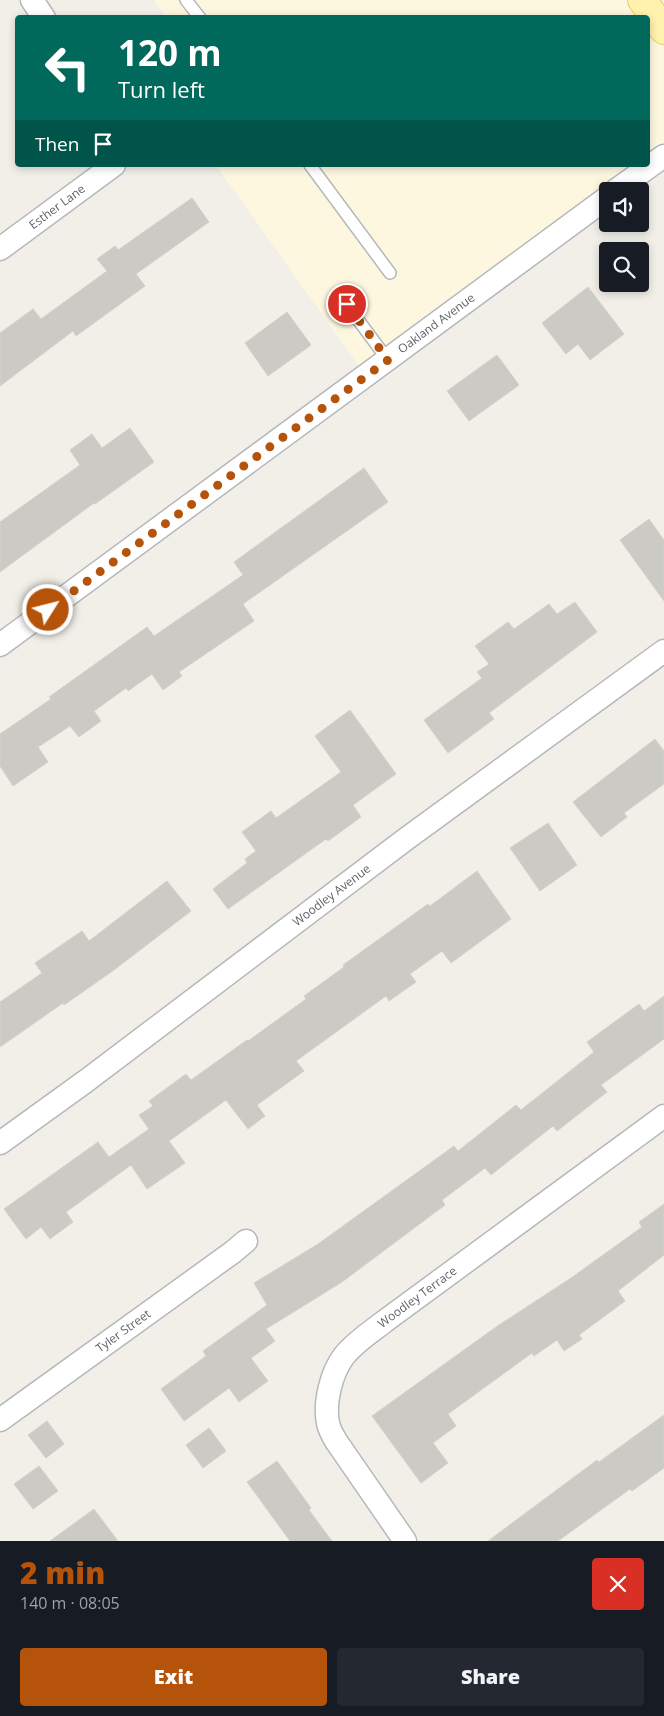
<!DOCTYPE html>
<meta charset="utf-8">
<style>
:root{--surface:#171b24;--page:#242831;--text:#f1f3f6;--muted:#9ea1a6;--accent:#b45309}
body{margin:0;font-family:"Open Sans",sans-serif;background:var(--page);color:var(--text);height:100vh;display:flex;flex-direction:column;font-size:19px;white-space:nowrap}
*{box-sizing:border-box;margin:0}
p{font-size:16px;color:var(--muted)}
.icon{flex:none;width:28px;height:28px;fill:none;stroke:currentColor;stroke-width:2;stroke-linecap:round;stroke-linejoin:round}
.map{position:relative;height:1541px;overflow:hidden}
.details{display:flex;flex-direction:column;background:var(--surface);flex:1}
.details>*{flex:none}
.banner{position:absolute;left:15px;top:15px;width:635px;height:152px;border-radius:5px;box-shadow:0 2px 8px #0003;background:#00695c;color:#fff;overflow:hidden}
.controls{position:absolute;left:599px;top:182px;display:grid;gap:10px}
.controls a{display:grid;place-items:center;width:50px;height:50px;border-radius:5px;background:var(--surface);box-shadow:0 2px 8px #0003;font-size:25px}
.pin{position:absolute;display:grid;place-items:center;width:42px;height:42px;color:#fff;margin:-21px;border:2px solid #fff;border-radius:50%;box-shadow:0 1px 5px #0007}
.me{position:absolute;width:55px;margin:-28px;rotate:54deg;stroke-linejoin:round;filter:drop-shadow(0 0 4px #0008)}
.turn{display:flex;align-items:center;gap:18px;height:105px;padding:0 20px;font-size:22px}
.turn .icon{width:65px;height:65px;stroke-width:2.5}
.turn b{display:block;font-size:35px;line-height:42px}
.then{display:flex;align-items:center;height:48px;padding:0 20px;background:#0003;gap:10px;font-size:19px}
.round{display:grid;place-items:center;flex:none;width:52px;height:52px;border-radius:5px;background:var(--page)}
.overview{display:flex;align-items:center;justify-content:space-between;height:85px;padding:0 20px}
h1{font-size:30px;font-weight:800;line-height:38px;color:var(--accent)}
.cta{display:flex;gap:10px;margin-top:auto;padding:10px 20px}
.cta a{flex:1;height:58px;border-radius:5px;background:var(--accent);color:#fff;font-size:20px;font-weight:800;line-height:58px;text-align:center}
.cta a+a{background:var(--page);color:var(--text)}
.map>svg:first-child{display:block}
.commercial{fill:#fef7e0}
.building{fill:#cccac5;stroke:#d6d1c6}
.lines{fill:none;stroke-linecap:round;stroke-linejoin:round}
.service-casing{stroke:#b5b8bc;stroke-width:14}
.minor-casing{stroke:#b5b8bc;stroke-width:25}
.primary-casing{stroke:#f2c960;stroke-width:30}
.service{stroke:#fff;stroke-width:11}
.minor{stroke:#fff;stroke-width:22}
.primary{stroke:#fff2af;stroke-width:28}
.route{stroke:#b45309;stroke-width:9;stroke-dasharray:0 16.2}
.labels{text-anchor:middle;stroke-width:5;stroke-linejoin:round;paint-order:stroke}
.street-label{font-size:12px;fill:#5f6368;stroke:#fff}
</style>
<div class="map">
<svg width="664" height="1541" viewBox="0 0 664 1541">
<rect width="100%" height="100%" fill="#f1efe8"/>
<polygon class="commercial" points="154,0 642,0 664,30 664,156 366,376 216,165 648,165 648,18 167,18"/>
<g class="building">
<polygon points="192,198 209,222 136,274 145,286 76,336 73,331 0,386 0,333 33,309 41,319 107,271 97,259 115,246 118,250"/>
<polygon points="588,287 624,334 590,360 578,344 566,354 542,323"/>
<polygon points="287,312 311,345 268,376 245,343"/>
<polygon points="497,355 519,385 469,421 447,391"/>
<polygon points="130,428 154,462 95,504 94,503 0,572 0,522 80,465 70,450 92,434 102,448"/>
<polygon points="364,468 388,502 243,604 254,621 179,672 182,676 163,690 152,674 128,691 126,688 94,711 101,721 79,737 70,726 38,747 48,762 13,786 0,766 0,734 51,699 49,697 147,627 154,636 243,575 234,562"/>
<polygon points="649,519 664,540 664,601 620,540"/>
<polygon points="575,602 597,632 489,713 494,719 448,753 424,720 482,678 477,672 489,664 475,646 508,622 514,629 549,604 557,614"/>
<polygon points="350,710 396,774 353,805 361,817 328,841 326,839 228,909 213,889 247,863 245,859 256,851 242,832 271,811 276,818 341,772 315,736"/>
<polygon points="655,739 664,751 664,784 624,813 627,817 601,837 573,802"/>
<polygon points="548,823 577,865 540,891 510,848"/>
<polygon points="477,871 511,919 451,963 442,951 410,974 416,982 389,1001 386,996 296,1061 304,1071 257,1105 265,1116 248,1129 226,1100 169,1141 185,1163 147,1189 131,1165 66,1212 73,1222 50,1239 41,1227 26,1239 4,1209 98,1142 109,1157 149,1129 139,1115 153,1106 149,1101 186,1074 191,1080 247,1040 248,1041 306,999 304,996 344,967 343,965 428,904 430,906"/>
<polygon points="167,881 191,911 114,970 64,1005 63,1003 0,1047 0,1002 42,973 35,963 82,931 89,941"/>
<polygon points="664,996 664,1039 601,1085 607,1092 557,1131 553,1126 491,1175 485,1168 442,1200 445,1205 342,1282 266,1329 275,1341 251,1358 268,1381 239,1402 229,1388 184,1421 161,1389 206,1356 203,1351 267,1305 254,1283 318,1244 454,1146 458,1151 516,1105 521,1110 594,1052 587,1042 639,1004 644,1011"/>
<polygon points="664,1204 664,1255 618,1291 625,1301 579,1335 582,1339 564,1351 557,1340 534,1356 532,1353 448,1414 456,1426 433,1443 448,1463 421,1483 372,1416 496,1327 571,1278 642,1227 639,1222"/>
<polygon points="664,1415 664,1468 632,1491 630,1489 558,1541 488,1541 597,1460 599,1462"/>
<polygon points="47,1421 64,1444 46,1458 28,1435"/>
<polygon points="209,1428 226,1451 203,1468 186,1445"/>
<polygon points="277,1461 311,1508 309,1510 332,1541 290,1541 247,1482"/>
<polygon points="39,1466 58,1491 33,1509 14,1484"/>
<polygon points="94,1509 118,1541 50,1541"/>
</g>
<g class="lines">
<g class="service-casing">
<g id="service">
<polyline points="186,0 200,18"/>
<polyline points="310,165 390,273"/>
<polyline points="347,305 388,360"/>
</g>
</g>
<g class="minor-casing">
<g id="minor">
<polyline points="32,0 44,18"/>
<polyline points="615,191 664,156"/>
<path id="s1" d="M0,249L114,165"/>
<path id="s2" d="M0,645L608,197"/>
<path id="s3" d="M0,1143L86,1081L406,839L664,651"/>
<path id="s4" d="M0,1420L233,1252L246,1241"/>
<path id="s5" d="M405,1541L336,1441C333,1436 329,1429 328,1423C324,1403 331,1373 344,1356C355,1342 371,1332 385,1321L664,1116"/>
</g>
</g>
<g class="primary-casing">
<polyline id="primary" points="642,0 664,30"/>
</g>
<use href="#service" class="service"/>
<use href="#minor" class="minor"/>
<use href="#primary" class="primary"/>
</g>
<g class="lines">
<polyline class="route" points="48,610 388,360 347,304"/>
</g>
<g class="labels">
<g class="street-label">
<text dy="4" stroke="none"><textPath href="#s1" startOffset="71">Esther Lane</textPath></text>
<text dy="4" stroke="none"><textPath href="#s2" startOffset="542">Oakland Avenue</textPath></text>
<text dy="4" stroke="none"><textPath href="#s3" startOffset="414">Woodley Avenue</textPath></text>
<text dy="4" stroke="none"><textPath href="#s5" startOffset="306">Woodley Terrace</textPath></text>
<text dy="4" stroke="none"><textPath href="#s4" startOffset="152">Tyler Street</textPath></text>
</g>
</g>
</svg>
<div class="controls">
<a><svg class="icon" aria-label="sound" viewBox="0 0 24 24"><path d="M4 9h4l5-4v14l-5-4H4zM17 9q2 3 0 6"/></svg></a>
<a><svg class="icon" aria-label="search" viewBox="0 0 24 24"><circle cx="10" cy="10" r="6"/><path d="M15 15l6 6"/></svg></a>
</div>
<div class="pin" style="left:347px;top:304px;background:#d93025"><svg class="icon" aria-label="arrive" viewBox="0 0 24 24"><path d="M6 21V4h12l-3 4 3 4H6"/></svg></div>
<svg class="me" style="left:48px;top:610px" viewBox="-20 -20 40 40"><circle r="17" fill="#b45309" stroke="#fff" stroke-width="3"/><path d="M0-11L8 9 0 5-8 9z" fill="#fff"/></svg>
<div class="banner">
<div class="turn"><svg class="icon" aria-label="left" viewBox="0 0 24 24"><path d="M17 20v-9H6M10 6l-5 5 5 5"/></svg><div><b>120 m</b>Turn left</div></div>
<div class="then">Then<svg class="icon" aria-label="arrive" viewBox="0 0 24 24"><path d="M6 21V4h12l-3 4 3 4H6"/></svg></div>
</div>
</div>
<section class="details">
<div class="overview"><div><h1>2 min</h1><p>140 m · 08:05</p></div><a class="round" style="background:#d93025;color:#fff"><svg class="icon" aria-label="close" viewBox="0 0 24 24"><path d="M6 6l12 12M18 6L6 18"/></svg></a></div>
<div class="cta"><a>Exit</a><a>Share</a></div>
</section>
